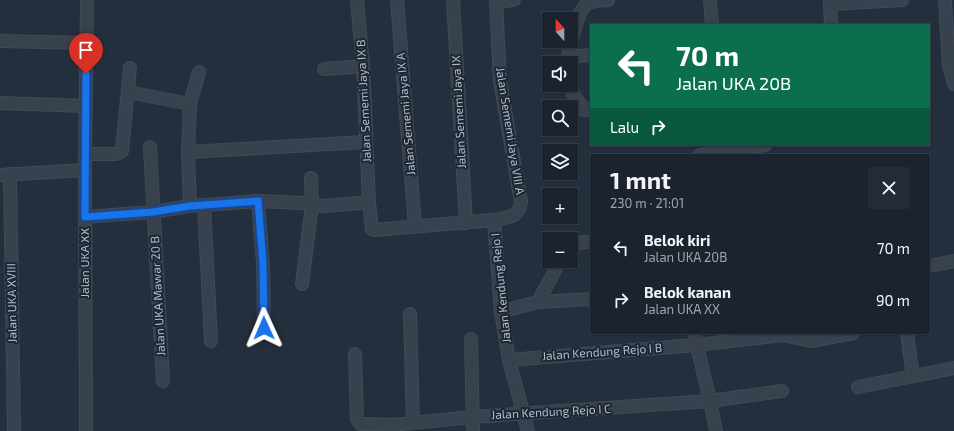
<!DOCTYPE html>
<html lang="id">
<meta charset="utf-8">
<style>
:root{--surface:#1b232e;--page:#242b36;--text:#f1f3f6;--muted:#a0a4aa;--line:#39404a}
body{margin:0;font-family:"Exo 2",sans-serif;background:var(--page);color:var(--text);height:100vh;display:flex;flex-direction:column;font-size:15px;white-space:nowrap}
*{box-sizing:border-box;margin:0}
p{font-size:13px;color:var(--muted)}
.icon{flex:none;width:22px;height:22px;fill:none;stroke:currentColor;stroke-width:2;stroke-linecap:round;stroke-linejoin:round}
.map{position:relative;flex:1;overflow:hidden}
.sheet{position:absolute;left:590px;top:154px;width:340px;height:180px;display:flex;flex-direction:column;background:var(--surface);border-radius:0px;box-shadow:0 1px 3px #0004,0 0 0 1px var(--line)}
.sheet>*{flex:none}
.hud{position:absolute;left:590px;top:24px;width:340px;height:122px;border-radius:0px;box-shadow:0 1px 3px #0004,0 0 0 1px var(--line);background:#0b6e4f;color:#fff;overflow:hidden}
.needle{width:26px;rotate:339deg}
.buttons{position:absolute;left:542px;top:12px;display:grid;gap:8px}
.buttons a{display:grid;place-items:center;width:36px;height:36px;border-radius:0px;background:var(--surface);box-shadow:0 1px 3px #0004,0 0 0 1px var(--line);font-size:20px}
.pin{position:absolute;display:grid;place-items:center;width:34px;height:34px;color:#fff;margin:-41px -17px;border-radius:50% 50% 50% 0;rotate:-45deg;box-shadow:0 0 4px #0007}
.pin .icon{rotate:45deg}
.me{position:absolute;width:44px;margin:-22px;rotate:359deg;stroke-linejoin:round;filter:drop-shadow(0 0 3px #0008)}
.turn{display:flex;align-items:center;gap:14px;height:84px;padding:0 20px;font-size:18px}
.turn .icon{width:52px;height:52px;stroke-width:2.5}
.turn b{display:block;font-size:28px;line-height:34px}
.then{display:flex;align-items:center;height:38px;padding:0 20px;background:#0003;gap:8px;font-size:15px}
.round{display:grid;place-items:center;flex:none;width:42px;height:42px;border-radius:0px;background:var(--page)}
.overview{display:flex;align-items:center;justify-content:space-between;height:68px;padding:0 20px}
h1{font-size:24px;font-weight:700;line-height:30px}
ul{padding:0;list-style:none}
li{display:flex;align-items:center;gap:12px;height:52px;padding:0 20px}
li div{flex:1}
li b{display:block;font-size:15px}
li em{font-style:normal}
.map>svg:first-child{display:block}
.lines{fill:none;stroke-linecap:round;stroke-linejoin:round}
.minor-casing{stroke:#414a57;stroke-width:14}
.minor{stroke:#38414e;stroke-width:12}
.route-casing{stroke:#114b97;stroke-width:10}
.route{stroke:#1a73e8;stroke-width:7}
.labels{text-anchor:middle;stroke-width:4;stroke-linejoin:round;paint-order:stroke}
.street-label{font-size:12px;fill:#b4bcc9;stroke:#1d2633}
</style>
<div class="map">
<svg width="954" height="431" viewBox="0 0 954 431">
<rect width="100%" height="100%" fill="#242f3e"/>
<g class="lines">
<g class="minor-casing">
<g id="minor">
<polyline points="357,0 363,66 369,202 372,229 375,230 494,220 501,312 509,360 528,431"/>
<polyline points="397,0 415,227"/>
<polyline points="453,0 466,223"/>
<polyline points="710,0 712,25"/>
<polyline points="830,0 831,25"/>
<polyline points="945,0 949,66 954,84"/>
<polyline points="496,2 514,0"/>
<polyline points="830,4 902,0"/>
<polyline points="0,41 86,43"/>
<polyline points="568,57 591,55"/>
<path d="M567,63L568,57C571,45 577,10 587,4C593,0 601,1 608,0"/>
<polyline points="324,69 363,66"/>
<polyline points="569,85 575,97 584,110 591,109"/>
<polyline points="128,92 190,104"/>
<polyline points="0,103 86,106"/>
<polyline points="150,147 163,381"/>
<polyline points="188,152 366,142"/>
<polyline points="85,154 116,154 122,151 130,68"/>
<polyline points="700,155 765,145"/>
<polyline points="10,174 14,431"/>
<polyline points="0,175 85,170"/>
<polyline points="258,201 263,263 264,328"/>
<polyline points="204,205 211,341"/>
<polyline points="190,206 188,152 190,104 199,72"/>
<polyline points="85,217 153,212 190,206 258,201 304,203 324,206 369,202"/>
<path d="M494,220C508,217 519,218 521,202L500,81L496,0"/>
<polyline points="571,246 575,243 591,242"/>
<polyline points="929,266 954,261"/>
<polyline points="302,284 312,205 311,178"/>
<polyline points="538,302 560,261"/>
<polyline points="501,312 538,302 591,299"/>
<polyline points="410,314 413,423"/>
<polyline points="694,333 710,401 716,431"/>
<polyline points="907,333 913,376"/>
<polyline points="471,339 473,431"/>
<polyline points="355,354 357,419 360,424 365,424 392,425 472,417 710,401 782,391"/>
<polyline points="509,360 696,345 783,335 811,341 853,333"/>
<polyline points="858,387 954,368"/>
<polyline points="86,431 85,170 87,0"/>
</g>
</g>
<use href="#minor" class="minor"/>
</g>
<g class="lines">
<g class="route-casing">
<polyline id="route" points="86,74 85,217 153,212 190,206 258,201 263,263 264,328"/>
</g>
<use href="#route" class="route"/>
</g>
<g class="labels">
<g class="street-label">
<text transform="translate(364 101) rotate(-93)" y="4">Jalan Sememi Jaya IX B</text>
<text transform="translate(459 112) rotate(-93)" y="4">Jalan Sememi Jaya IX</text>
<text transform="translate(406 114) rotate(-95)" y="4">Jalan Sememi Jaya IX A</text>
<text transform="translate(510 131) rotate(81)" y="4">Jalan Sememi Jaya VIII A</text>
<text transform="translate(85 263) rotate(-90)" y="4">Jalan UKA XX</text>
<text transform="translate(501 288) rotate(-96)" y="4">Jalan Kendung Rejo I</text>
<text transform="translate(158 296) rotate(-93)" y="4">Jalan UKA Mawar 20 B</text>
<text transform="translate(12 303) rotate(-91)" y="4">Jalan UKA XVIII</text>
<text transform="translate(602 352) rotate(-4)" y="4">Jalan Kendung Rejo I B</text>
<text transform="translate(551 412) rotate(-3)" y="4">Jalan Kendung Rejo I C</text>
</g>
</g>
</svg>
<div class="buttons">
<a><svg class="needle" viewBox="-14 -14 28 28"><path d="M0-13l5 13h-10z" fill="#e53935"/><path d="M0 13l5-13h-10z" fill="#a0a4aa"/></svg></a>
<a><svg class="icon" aria-label="sound" viewBox="0 0 24 24"><path d="M4 9h4l5-4v14l-5-4H4zM17 9q2 3 0 6"/></svg></a>
<a><svg class="icon" aria-label="search" viewBox="0 0 24 24"><circle cx="10" cy="10" r="6"/><path d="M15 15l6 6"/></svg></a>
<a><svg class="icon" aria-label="layers" viewBox="0 0 24 24"><path d="M12 4l9 5-9 5-9-5zM3 14l9 5 9-5"/></svg></a>
<a>+</a>
<a>−</a>
</div>
<div class="pin" style="left:86px;top:74px;background:#d93025"><svg class="icon" aria-label="arrive" viewBox="0 0 24 24"><path d="M6 21V4h12l-3 4 3 4H6"/></svg></div>
<svg class="me" style="left:264px;top:328px" viewBox="-20 -20 40 40"><path d="M0-17L14 15 0 8-14 15z" fill="#1a73e8" stroke="#fff" stroke-width="4"/></svg>
<div class="hud">
<div class="turn"><svg class="icon" aria-label="left" viewBox="0 0 24 24"><path d="M17 20v-9H6M10 6l-5 5 5 5"/></svg><div><b>70 m</b>Jalan UKA 20B</div></div>
<div class="then">Lalu<svg class="icon" aria-label="right" viewBox="0 0 24 24"><path d="M7 20v-9h11M14 6l5 5-5 5"/></svg></div>
</div>
<section class="sheet">
<div class="overview"><div><h1>1 mnt</h1><p>230 m · 21:01</p></div><a class="round"><svg class="icon" aria-label="close" viewBox="0 0 24 24"><path d="M6 6l12 12M18 6L6 18"/></svg></a></div>
<ul>
<li><svg class="icon" aria-label="left" viewBox="0 0 24 24"><path d="M17 20v-9H6M10 6l-5 5 5 5"/></svg><div><b>Belok kiri</b><p>Jalan UKA 20B</p></div><em>70 m</em></li>
<li><svg class="icon" aria-label="right" viewBox="0 0 24 24"><path d="M7 20v-9h11M14 6l5 5-5 5"/></svg><div><b>Belok kanan</b><p>Jalan UKA XX</p></div><em>90 m</em></li>
</ul>
</section>
</div>
